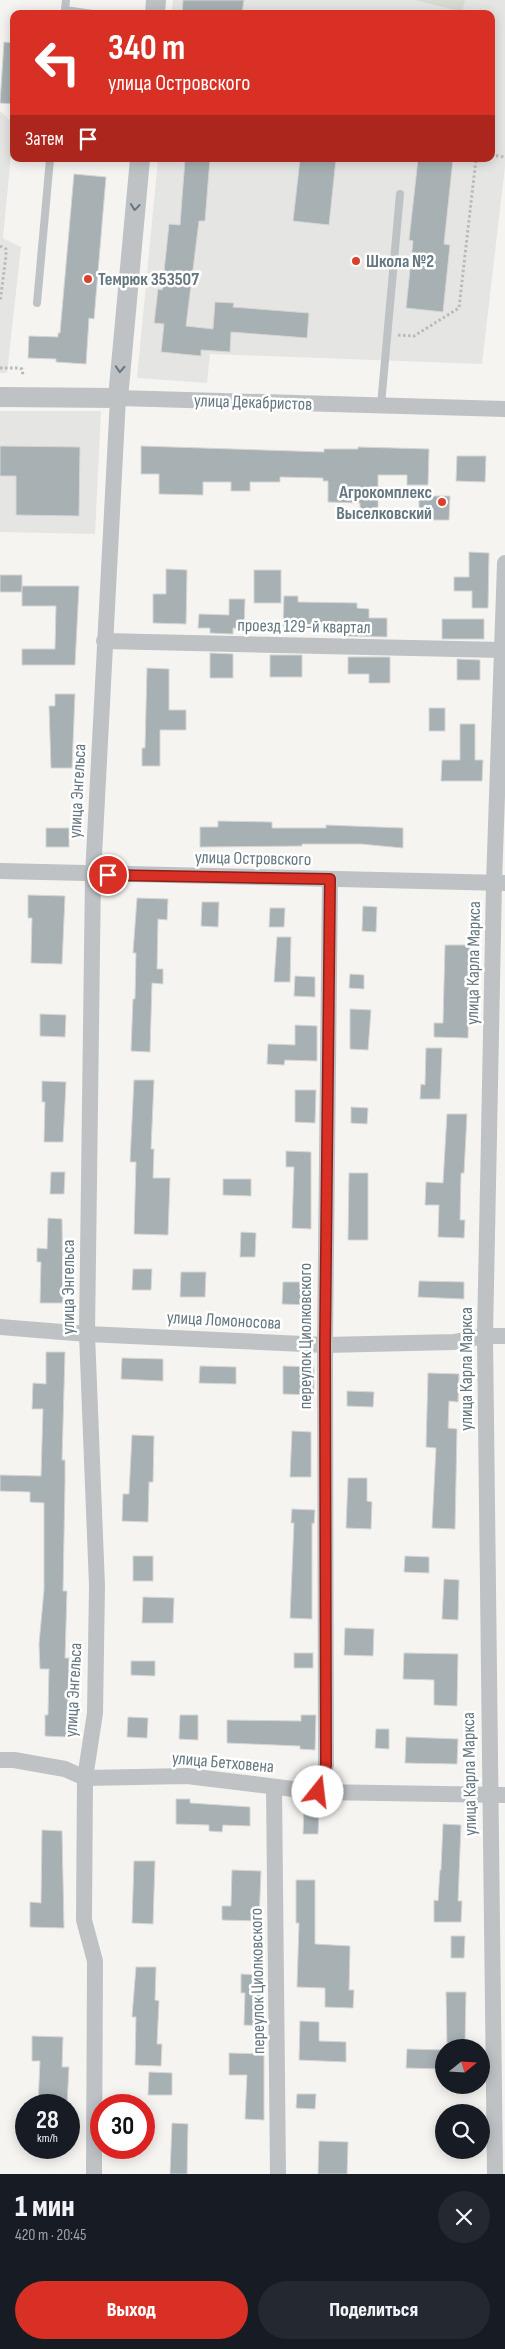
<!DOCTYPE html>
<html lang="ru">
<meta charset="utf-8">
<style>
:root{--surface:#171b24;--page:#242831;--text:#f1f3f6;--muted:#9ea1a6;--accent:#d93025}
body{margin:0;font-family:"Sofia Sans Condensed",sans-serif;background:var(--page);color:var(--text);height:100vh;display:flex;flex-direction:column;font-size:19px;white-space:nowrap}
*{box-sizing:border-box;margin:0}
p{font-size:16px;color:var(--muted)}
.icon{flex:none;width:28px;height:28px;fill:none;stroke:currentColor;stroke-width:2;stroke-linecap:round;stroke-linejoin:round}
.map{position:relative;height:2174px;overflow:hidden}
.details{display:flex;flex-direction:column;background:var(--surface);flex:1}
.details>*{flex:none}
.banner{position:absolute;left:10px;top:10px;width:485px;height:152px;border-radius:10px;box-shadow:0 2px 12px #0003;background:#d93025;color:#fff;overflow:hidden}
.needle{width:32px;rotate:72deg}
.tools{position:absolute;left:435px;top:2039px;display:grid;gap:10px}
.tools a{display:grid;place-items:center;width:55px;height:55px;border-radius:50%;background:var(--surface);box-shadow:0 2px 12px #0003;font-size:25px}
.speed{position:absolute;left:15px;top:2094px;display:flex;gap:10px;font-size:25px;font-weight:700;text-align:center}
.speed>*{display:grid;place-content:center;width:65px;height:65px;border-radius:50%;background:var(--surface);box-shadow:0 2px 12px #0003;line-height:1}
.speed small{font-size:12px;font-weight:400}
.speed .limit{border:8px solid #d22;background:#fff;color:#111}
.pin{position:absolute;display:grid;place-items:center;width:42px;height:42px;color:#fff;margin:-21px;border:2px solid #fff;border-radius:50%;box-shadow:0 1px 5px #0007}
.me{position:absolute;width:55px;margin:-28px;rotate:16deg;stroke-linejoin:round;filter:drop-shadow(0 0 4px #0008)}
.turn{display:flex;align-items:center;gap:18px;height:105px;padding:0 15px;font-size:22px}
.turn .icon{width:65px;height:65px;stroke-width:2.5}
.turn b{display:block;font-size:35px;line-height:42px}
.then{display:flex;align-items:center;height:48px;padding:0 15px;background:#0003;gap:10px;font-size:19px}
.round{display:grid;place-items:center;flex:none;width:52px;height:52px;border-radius:26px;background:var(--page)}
.summary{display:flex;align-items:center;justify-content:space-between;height:85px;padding:0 15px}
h1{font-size:30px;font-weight:800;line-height:38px}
.primary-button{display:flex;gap:10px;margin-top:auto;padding:10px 15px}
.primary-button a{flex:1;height:58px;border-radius:30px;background:var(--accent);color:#fff;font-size:20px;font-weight:800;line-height:58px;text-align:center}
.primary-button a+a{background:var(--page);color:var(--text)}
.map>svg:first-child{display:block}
.built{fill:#e5e6e4}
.green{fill:#d7dbd2}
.building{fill:#a7b0b3;stroke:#d6d5d4}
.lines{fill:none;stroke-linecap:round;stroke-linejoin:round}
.path{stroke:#b8bbbd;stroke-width:3;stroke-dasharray:2.5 2.5;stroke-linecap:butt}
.service{stroke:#bec2c5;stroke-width:8}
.minor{stroke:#bec2c5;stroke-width:16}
.tertiary{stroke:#bec2c5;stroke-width:20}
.oneway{stroke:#657780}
.route-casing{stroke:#8d1f18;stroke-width:12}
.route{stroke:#d93025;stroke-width:9}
.poi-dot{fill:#da412b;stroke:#fff;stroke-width:2}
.labels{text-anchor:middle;stroke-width:5;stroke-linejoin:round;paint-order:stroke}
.poi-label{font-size:18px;font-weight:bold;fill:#657780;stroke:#fff;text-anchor:start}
.street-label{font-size:18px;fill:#657780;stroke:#fff}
</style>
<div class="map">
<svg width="505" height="2174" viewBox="0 0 505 2174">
<rect width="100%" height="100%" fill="#f5f4f1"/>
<g class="built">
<polygon points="173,0 505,0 505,166 482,364 210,354 207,383 137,378 158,159 491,159 491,14 171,14"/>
<polygon points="0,111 14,124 3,238 21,247 7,373 0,373"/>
<polygon points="0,411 101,411 95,534 0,532"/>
</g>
<polygon class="green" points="415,0 465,0 462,12"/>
<g class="building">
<polygon points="183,0 244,0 242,14 182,14"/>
<polygon points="4,42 14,43 14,104 0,103"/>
<polygon points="185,159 210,159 205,221 199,221 186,326 213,329 215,302 234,303 233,307 309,313 307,338 231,332 230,352 201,350 201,356 161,352 164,324 154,323 158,289 162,290 169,224 180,225"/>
<polygon points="300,159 336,159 329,225 293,221"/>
<polygon points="418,159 453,159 444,244 450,245 443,312 406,308 413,241 409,240"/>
<polygon points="74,174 106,177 94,319 89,318 86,364 56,362 56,359 28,358 29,336 58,337 58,333 60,333"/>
<polygon points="0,446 80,447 79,516 16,515 16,476 0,476"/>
<polygon points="141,446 324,452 324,449 358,449 358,447 429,449 428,485 407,485 407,475 378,475 378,520 360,519 360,503 328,502 328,481 323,481 323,478 280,477 280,482 250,482 250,491 231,491 231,482 203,482 203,495 159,494 159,474 141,474"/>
<polygon points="457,456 486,456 485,482 456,481"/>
<polygon points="419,496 450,496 449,520 419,520"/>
<polygon points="469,552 489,553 488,608 472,608 472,591 454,591 454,577 469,577"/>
<polygon points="166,569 187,570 186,624 153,623 153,594 166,594"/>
<rect x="254" y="570" width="27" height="33"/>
<rect x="0" y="575" width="22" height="17"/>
<polygon points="22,586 79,586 75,665 22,665 22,649 55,649 56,606 22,606"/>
<polygon points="284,596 298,596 298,602 357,603 357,608 369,609 369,618 387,618 387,637 348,636 348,630 317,630 317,626 283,626"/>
<polygon points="229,599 245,599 244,629 233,628 233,634 210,633 210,628 198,628 199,614 229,615"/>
<rect x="442" y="619" width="42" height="20"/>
<polygon points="210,653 233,654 233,678 210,678"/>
<rect x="270" y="655" width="32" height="22"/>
<polygon points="348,657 390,657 390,683 369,683 369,674 348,674"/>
<polygon points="457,659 480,660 480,680 457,680"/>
<polygon points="147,668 169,669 169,710 186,710 186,730 160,730 160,766 142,766 142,748 145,748"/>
<polygon points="55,694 75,694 72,768 51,768 49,706 55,706"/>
<rect x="429" y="708" width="16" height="23"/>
<polygon points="460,724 475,724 475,760 483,760 482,781 441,781 442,760 460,760"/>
<polygon points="218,821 272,822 272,828 326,828 326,825 403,828 403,848 361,844 302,844 302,846 200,847 200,827 218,827"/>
<rect x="46" y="828" width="23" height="19"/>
<polygon points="28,895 65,896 62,964 31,963 32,918 28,918"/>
<polygon points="137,898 168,899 167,920 158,919 157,969 163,969 163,984 152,983 150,1052 131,1051 133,999 135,999 136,953 133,953"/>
<polygon points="202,902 219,902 218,927 201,926"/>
<polygon points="363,906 377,907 376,932 362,931"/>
<polygon points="270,908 285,908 284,927 269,927"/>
<polygon points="277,937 291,937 290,982 274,982"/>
<polygon points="445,945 470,945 468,1038 434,1037 434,1023 443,1023"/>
<polygon points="350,974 364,975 364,989 349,988"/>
<polygon points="295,976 315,977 315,997 294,996"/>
<polygon points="350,1009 371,1010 368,1050 350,1049"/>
<polygon points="40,1014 66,1015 65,1037 40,1036"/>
<polygon points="295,1025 317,1026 317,1061 285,1060 284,1065 267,1064 268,1044 295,1045"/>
<polygon points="426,1048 442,1048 440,1099 420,1099 421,1084 425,1085"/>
<polygon points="134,1080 154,1080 151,1149 154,1149 153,1178 170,1178 168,1235 134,1234 136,1162 130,1162"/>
<polygon points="42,1081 66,1082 63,1142 44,1142 45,1102 42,1102"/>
<polygon points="295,1090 316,1090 315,1123 295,1122"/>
<polygon points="351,1107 368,1108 367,1124 351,1123"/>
<polygon points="447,1114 467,1114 464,1173 461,1173 460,1220 465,1220 464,1238 438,1237 439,1205 425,1205 426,1182 443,1183"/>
<polygon points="286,1151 311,1152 311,1229 292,1228 294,1167 286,1167"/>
<polygon points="51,1172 65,1172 64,1194 50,1194"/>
<polygon points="349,1173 368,1173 368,1240 348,1240"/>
<polygon points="223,1179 251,1179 251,1196 223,1195"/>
<polygon points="48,1218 62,1219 63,1303 40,1303 41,1262 37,1262 37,1248 47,1249"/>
<polygon points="241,1232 256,1233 255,1257 240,1257"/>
<polygon points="133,1269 152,1269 151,1290 132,1290"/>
<polygon points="181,1272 206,1272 205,1297 180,1297"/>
<polygon points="419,1281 464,1282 464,1299 418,1297"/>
<polygon points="283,1282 313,1282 312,1305 282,1304"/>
<polygon points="46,1352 65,1352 62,1460 65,1460 65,1482 63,1591 67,1591 65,1658 69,1658 67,1737 45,1736 45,1715 48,1715 49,1669 40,1669 39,1644 44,1590 44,1503 30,1502 30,1492 0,1491 0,1475 41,1476 43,1409 32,1409 33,1383 46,1384"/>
<polygon points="122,1358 163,1359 163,1381 121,1379"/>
<polygon points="200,1366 236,1367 236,1384 199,1383"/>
<polygon points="283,1366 314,1367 314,1395 283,1394"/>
<polygon points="428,1373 459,1374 458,1402 449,1401 448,1428 457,1429 455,1529 432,1528 436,1448 426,1447"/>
<polygon points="347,1391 374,1392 373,1407 347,1406"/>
<polygon points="292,1431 311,1432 311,1477 290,1477"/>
<polygon points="132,1435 154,1436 153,1482 149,1482 148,1522 122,1521 123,1494 129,1494"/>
<polygon points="348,1478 367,1478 367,1501 372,1502 371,1529 346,1528"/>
<polygon points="292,1509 315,1510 314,1524 312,1523 312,1619 290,1618 294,1523 291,1523"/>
<rect x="133" y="1556" width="20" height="25"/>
<polygon points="405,1556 429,1557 429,1573 404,1572"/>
<polygon points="444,1579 459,1580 458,1620 442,1619"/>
<polygon points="143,1597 174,1598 173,1623 142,1623"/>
<polygon points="345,1628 374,1629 373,1656 344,1655"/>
<rect x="294" y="1653" width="19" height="15"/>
<polygon points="404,1653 458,1654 457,1706 434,1705 434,1680 403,1679"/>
<polygon points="131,1661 155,1661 155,1676 131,1675"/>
<polygon points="180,1715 198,1715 198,1740 179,1739"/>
<polygon points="301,1715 316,1715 315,1750 300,1749 300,1746 227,1743 227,1720 301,1721"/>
<polygon points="128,1717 148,1718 147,1738 127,1737"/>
<polygon points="376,1729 389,1729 389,1749 375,1748"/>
<polygon points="406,1737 458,1739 457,1764 405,1763"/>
<polygon points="176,1799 190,1799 190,1803 250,1807 250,1826 223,1825 222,1832 209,1831 209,1825 176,1824"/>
<polygon points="304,1809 319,1809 318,1834 303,1834"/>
<polygon points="443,1824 461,1825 458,1901 462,1901 461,1922 434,1922 434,1900 438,1901 440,1870 441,1870"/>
<polygon points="42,1830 62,1831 64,1928 30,1927 30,1902 41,1903"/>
<polygon points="134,1861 155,1861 153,1924 132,1923"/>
<polygon points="232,1870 261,1871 259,1921 222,1920 222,1906 231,1906"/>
<polygon points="296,1880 315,1880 315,1944 350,1946 349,1990 354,1990 353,2008 325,2007 325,1988 297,1987 299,1923 296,1923"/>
<polygon points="451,1936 465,1936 464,1958 451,1958"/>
<polygon points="136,1967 156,1967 155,2000 159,2001 157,2044 162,2044 161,2066 135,2065 136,2017 132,2017"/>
<polygon points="241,1974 262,1975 261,2003 264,2003 264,2026 244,2025 245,1993 241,1993"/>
<polygon points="446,1992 466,1992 465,2044 447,2043"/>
<polygon points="300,2021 319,2022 319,2041 346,2042 346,2062 299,2060"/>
<polygon points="32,2036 63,2037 62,2067 69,2067 67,2105 38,2105 40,2061 32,2061"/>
<polygon points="407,2049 444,2050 443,2069 406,2068"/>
<polygon points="229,2053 264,2054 264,2120 245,2119 247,2075 229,2075"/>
<polygon points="149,2072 172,2073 172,2095 148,2095"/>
<polygon points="297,2094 316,2094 315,2109 296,2108"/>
<polygon points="172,2123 188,2124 187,2174 170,2174"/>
<polygon points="319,2141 348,2142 347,2174 318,2174"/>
</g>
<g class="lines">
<g class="path">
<polyline points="491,155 505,157"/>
<polyline points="0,246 6,249 6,256 0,302"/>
<polyline points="398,335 414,336 459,308 476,159"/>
<polyline points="0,368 19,368 22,369 23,375"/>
</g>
<g class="service">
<polyline points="66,0 65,10 93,14"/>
<polyline points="37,303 50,159"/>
<polyline points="381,405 400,194"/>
</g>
<g class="minor">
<polyline points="104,641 502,650"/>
<polyline points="0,871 505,883"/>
<polyline points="0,1327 87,1334 325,1345 454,1342 485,1336 505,1336"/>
<polyline points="0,1760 14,1760 65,1769 85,1778 187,1776 318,1792 505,1795"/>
<polyline points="274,1787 278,2174"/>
<polyline points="318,1792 326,1765 325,1345 330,879"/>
<polyline points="94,2174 95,1961 84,1920 85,1778 95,1713 97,1586 87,1334 93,875 118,398 505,409"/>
<polyline points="495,2174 485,1336 494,883 505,563"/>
</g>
<g class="tertiary">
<polyline points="155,14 156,0"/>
<polyline points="0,397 118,398 140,159"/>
</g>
</g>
<defs><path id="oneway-chevron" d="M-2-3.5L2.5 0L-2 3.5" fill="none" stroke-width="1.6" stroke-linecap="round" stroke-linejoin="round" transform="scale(1.25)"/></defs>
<g class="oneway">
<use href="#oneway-chevron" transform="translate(135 207) rotate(96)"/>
<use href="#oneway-chevron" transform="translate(120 369) rotate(93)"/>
</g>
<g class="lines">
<g class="route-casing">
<polyline id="route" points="108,875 330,879 325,1345 326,1765 318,1792"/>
</g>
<use href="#route" class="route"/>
</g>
<g class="poi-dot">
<circle cx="356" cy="261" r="5"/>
<circle cx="88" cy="279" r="5"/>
<circle cx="442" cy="502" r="5"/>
</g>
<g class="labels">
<g class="poi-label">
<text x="366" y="267">Школа №2</text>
<text x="98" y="285">Темрюк 353507</text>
<text x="432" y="498" text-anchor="end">Агрокомплекс<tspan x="432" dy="21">Выселковский</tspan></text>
</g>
<g class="street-label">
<text transform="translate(253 402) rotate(2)" y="6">улица Декабристов</text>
<text transform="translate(304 626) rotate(1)" y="6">проезд 129-й квартал</text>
<text transform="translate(77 791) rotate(-87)" y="6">улица Энгельса</text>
<text transform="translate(253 858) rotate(1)" y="6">улица Островского</text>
<text transform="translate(473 963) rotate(-89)" y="6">улица Карла Маркса</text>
<text transform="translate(68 1287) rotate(-90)" y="6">улица Энгельса</text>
<text transform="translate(224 1320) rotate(3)" y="6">улица Ломоносова</text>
<text transform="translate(305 1336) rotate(-90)" y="6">переулок Циолковского</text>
<text transform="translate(466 1369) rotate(-90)" y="6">улица Карла Маркса</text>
<text transform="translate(73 1690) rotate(-87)" y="6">улица Энгельса</text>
<text transform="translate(223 1762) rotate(5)" y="6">улица Бетховена</text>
<text transform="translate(469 1774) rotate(-91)" y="6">улица Карла Маркса</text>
<text transform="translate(257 1981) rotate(-91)" y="6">переулок Циолковского</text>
</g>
</g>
</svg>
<div class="tools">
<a><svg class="needle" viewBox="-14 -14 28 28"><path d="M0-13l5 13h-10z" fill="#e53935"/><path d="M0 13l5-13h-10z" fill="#9ea1a6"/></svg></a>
<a><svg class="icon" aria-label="search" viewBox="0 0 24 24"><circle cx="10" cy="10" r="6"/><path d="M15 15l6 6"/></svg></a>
</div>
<div class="speed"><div>28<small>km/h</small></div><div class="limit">30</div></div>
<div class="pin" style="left:108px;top:875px;background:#d93025"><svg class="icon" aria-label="arrive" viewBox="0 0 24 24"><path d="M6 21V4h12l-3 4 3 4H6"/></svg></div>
<svg class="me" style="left:318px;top:1792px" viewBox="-20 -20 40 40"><circle r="19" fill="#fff"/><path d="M0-13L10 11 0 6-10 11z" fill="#d93025"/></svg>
<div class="banner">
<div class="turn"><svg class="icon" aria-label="left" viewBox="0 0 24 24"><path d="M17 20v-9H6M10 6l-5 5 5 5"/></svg><div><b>340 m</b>улица Островского</div></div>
<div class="then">Затем<svg class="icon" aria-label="arrive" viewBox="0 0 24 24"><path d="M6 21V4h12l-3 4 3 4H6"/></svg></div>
</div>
</div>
<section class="details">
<div class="summary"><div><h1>1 мин</h1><p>420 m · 20:45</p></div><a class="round"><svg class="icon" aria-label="close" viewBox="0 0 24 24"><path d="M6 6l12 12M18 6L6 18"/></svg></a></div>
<div class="primary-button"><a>Выход</a><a>Поделиться</a></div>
</section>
